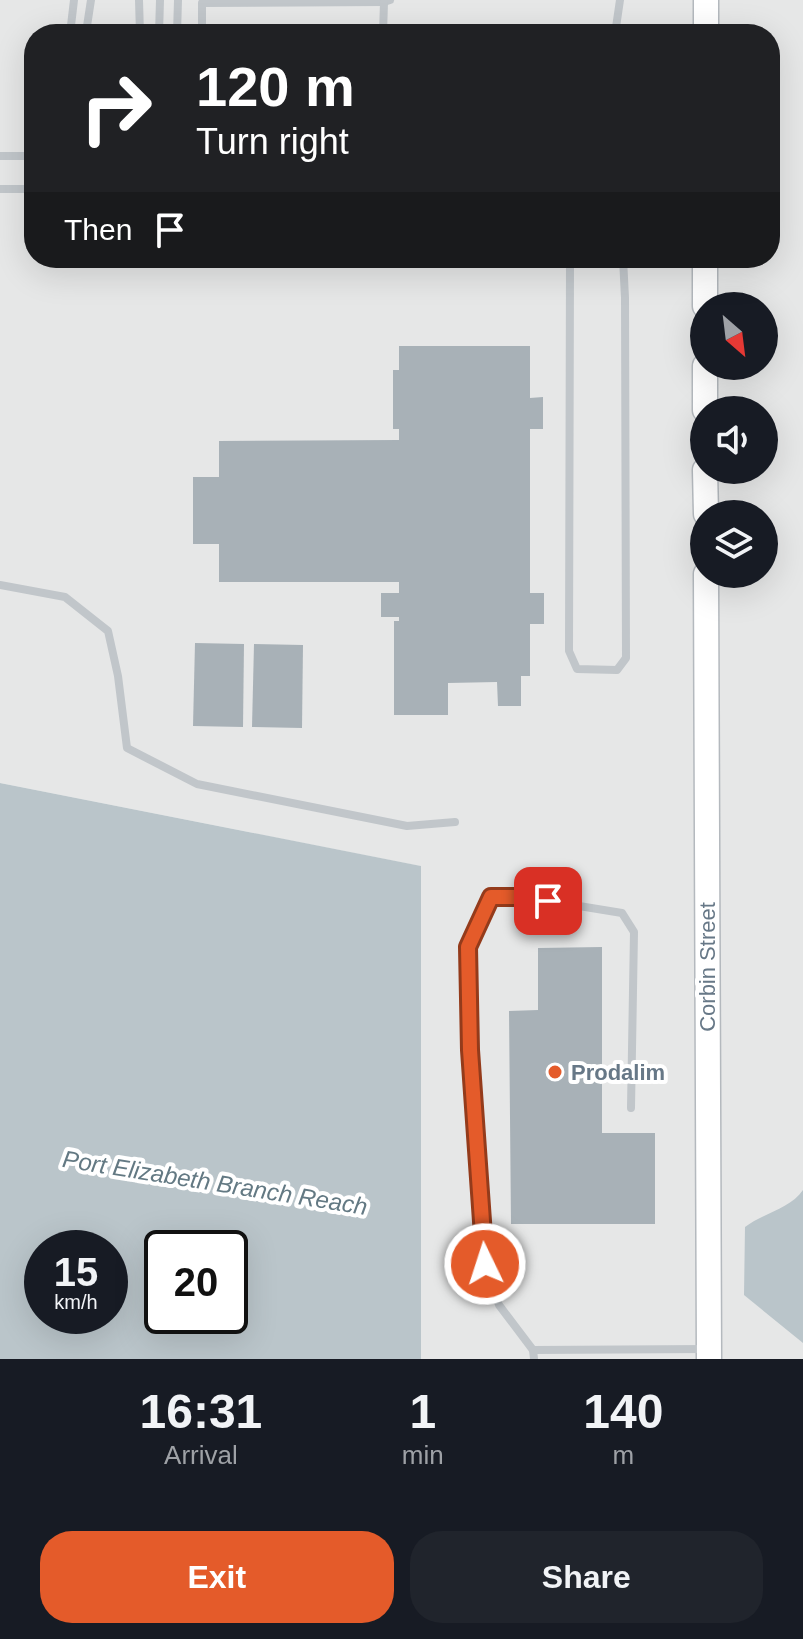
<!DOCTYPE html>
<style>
:root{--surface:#171b24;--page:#20242c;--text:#f1f3f6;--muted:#9ea1a6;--accent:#e45b2a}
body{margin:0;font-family:Helvetica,sans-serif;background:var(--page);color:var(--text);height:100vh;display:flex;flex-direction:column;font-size:30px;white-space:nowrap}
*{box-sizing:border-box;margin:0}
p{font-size:26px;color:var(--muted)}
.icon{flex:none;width:44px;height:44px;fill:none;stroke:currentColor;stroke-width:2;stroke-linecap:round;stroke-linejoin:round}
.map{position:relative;height:1359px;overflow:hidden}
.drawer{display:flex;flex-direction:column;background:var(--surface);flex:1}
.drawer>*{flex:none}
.top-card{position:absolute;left:24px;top:24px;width:756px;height:244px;border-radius:32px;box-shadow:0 8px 32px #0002;background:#202124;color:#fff;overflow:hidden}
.needle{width:52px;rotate:152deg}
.fabs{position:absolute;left:690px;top:292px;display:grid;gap:16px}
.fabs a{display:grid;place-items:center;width:88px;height:88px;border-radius:50%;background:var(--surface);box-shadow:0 8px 32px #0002;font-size:40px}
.speed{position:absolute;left:24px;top:1230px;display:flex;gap:16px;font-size:40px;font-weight:700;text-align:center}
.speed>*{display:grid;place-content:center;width:104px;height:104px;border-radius:50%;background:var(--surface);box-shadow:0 8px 32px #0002;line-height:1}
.speed small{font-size:20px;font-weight:400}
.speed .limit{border:4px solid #111;border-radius:12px;background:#fff;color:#111}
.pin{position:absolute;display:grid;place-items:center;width:68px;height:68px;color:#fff;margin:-34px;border-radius:16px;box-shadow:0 4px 12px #0006}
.me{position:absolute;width:88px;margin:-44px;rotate:356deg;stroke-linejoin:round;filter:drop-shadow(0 0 6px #0008)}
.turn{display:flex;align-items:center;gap:28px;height:168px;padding:0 40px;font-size:36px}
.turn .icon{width:104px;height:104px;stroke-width:2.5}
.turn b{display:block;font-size:56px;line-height:68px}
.then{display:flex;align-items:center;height:76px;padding:0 40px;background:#0003;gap:16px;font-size:30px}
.eta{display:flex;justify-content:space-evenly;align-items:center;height:136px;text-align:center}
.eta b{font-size:48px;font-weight:800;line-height:56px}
.button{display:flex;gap:16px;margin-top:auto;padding:16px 40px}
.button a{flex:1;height:92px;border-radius:32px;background:var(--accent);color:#fff;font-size:32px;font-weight:800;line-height:92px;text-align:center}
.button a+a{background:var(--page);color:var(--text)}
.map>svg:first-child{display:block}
.built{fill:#e6e7e7;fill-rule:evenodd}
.water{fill:#bac5ca;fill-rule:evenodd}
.building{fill:#a8b1b7}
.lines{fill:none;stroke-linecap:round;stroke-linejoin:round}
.secondary-casing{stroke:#b4b9be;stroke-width:27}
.service{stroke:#c1c6ca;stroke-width:8}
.secondary{stroke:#fff;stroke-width:24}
.route-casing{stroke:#943b1b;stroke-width:20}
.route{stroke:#e45b2a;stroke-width:14}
.poi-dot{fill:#e45b2a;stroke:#fff;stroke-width:3}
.labels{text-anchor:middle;stroke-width:8;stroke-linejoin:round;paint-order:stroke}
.street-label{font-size:22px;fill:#677887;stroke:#fff}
.poi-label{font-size:22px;font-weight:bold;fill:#677887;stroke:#fff;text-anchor:start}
.water-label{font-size:24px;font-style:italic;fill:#637983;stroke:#fff}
</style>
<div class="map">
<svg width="803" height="1359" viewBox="0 0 803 1359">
<rect width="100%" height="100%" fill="#f8f8f6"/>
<path class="built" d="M0,0H803V1359H421L420,866L0,783ZM34,34H770V258H34ZM704,306H764V366H704ZM704,410H764V470H704ZM704,514H764V574H704Z"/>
<g class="water">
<path d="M0,783L421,866V1359H0ZM42,1248H110V1316H42ZM162,1248H230V1316H162Z"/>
<path d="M803,1190V1343L744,1295L745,1227C763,1213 790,1209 803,1190Z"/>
</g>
<g class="building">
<polygon points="399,346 530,346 530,398 543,397 543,429 530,429 530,593 544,593 544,624 530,624 530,676 521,676 521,706 498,706 497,682 448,683 448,715 394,715 394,621 399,621 399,617 381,617 381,593 399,593 399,582 219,582 219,544 193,544 193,477 219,477 219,441 399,440 399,429 393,429 393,370 399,370"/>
<polygon points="195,643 244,644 243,727 193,726"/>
<polygon points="254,644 303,645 302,728 252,727"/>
<polygon points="602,947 602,1133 655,1133 655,1224 511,1224 509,1011 538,1010 538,948"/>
</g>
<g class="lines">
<g class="secondary-casing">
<g id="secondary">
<polyline points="706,34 706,0"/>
<polyline points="705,306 705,258"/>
<polyline points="705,366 705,410"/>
<polyline points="705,470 706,514"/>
<polyline points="706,574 709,1359"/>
</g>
</g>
<g class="service">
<polyline points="139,0 140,34"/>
<polyline points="70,34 74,0"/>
<polyline points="90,34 87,26 91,0"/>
<polyline points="159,34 160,0"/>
<polyline points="177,34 178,0"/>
<polyline points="202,34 202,3 384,2 390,0"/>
<polyline points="383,34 384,2"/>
<polyline points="615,34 620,0"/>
<polyline points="0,156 34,156"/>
<polyline points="0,189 34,189"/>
<polyline points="568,258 570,263 569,651 577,669 617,670 626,658 625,298 623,258"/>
<polyline points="0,585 65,597 108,631 118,676 127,748 197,784 407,826 455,822"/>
<polyline points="533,1350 499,1305 485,1264 470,1050 468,947 491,897 524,897 622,913 634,932 631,1108"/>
<polyline points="534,1359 533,1350 708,1349"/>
</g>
<use href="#secondary" class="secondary"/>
</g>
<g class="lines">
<g class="route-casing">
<polyline id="route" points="485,1264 470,1050 468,947 491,897 524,897 548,901"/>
</g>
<use href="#route" class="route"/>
</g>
<circle class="poi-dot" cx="555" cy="1072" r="8"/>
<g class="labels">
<g class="street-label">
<text transform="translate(707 967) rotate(-90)" y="8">Corbin Street</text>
</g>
<g class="poi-label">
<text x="571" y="1080">Prodalim</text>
</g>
<g class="water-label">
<text transform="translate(215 1183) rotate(9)" y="8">Port Elizabeth Branch Reach</text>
</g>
</g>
</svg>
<div class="fabs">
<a><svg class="needle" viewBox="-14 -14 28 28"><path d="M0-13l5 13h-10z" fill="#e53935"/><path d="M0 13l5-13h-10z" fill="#9ea1a6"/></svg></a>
<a><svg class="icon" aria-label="sound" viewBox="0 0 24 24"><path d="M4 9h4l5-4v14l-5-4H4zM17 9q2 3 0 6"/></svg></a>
<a><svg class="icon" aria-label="layers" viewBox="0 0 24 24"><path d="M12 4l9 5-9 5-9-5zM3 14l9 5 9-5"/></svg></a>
</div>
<div class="speed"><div>15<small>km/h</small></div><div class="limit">20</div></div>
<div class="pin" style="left:548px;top:901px;background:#d93025"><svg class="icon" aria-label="arrive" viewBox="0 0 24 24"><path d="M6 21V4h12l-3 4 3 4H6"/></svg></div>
<svg class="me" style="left:485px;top:1264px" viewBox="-20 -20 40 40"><circle r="17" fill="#e45b2a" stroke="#fff" stroke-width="3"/><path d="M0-11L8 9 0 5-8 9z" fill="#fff"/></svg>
<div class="top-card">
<div class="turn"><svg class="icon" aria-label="right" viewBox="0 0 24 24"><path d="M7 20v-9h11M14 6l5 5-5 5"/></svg><div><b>120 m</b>Turn right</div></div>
<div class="then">Then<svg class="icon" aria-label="arrive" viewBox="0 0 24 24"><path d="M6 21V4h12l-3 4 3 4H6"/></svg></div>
</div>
</div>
<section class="drawer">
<div class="eta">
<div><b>16:31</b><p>Arrival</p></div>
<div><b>1</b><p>min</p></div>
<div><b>140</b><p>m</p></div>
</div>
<div class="button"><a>Exit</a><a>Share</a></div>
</section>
